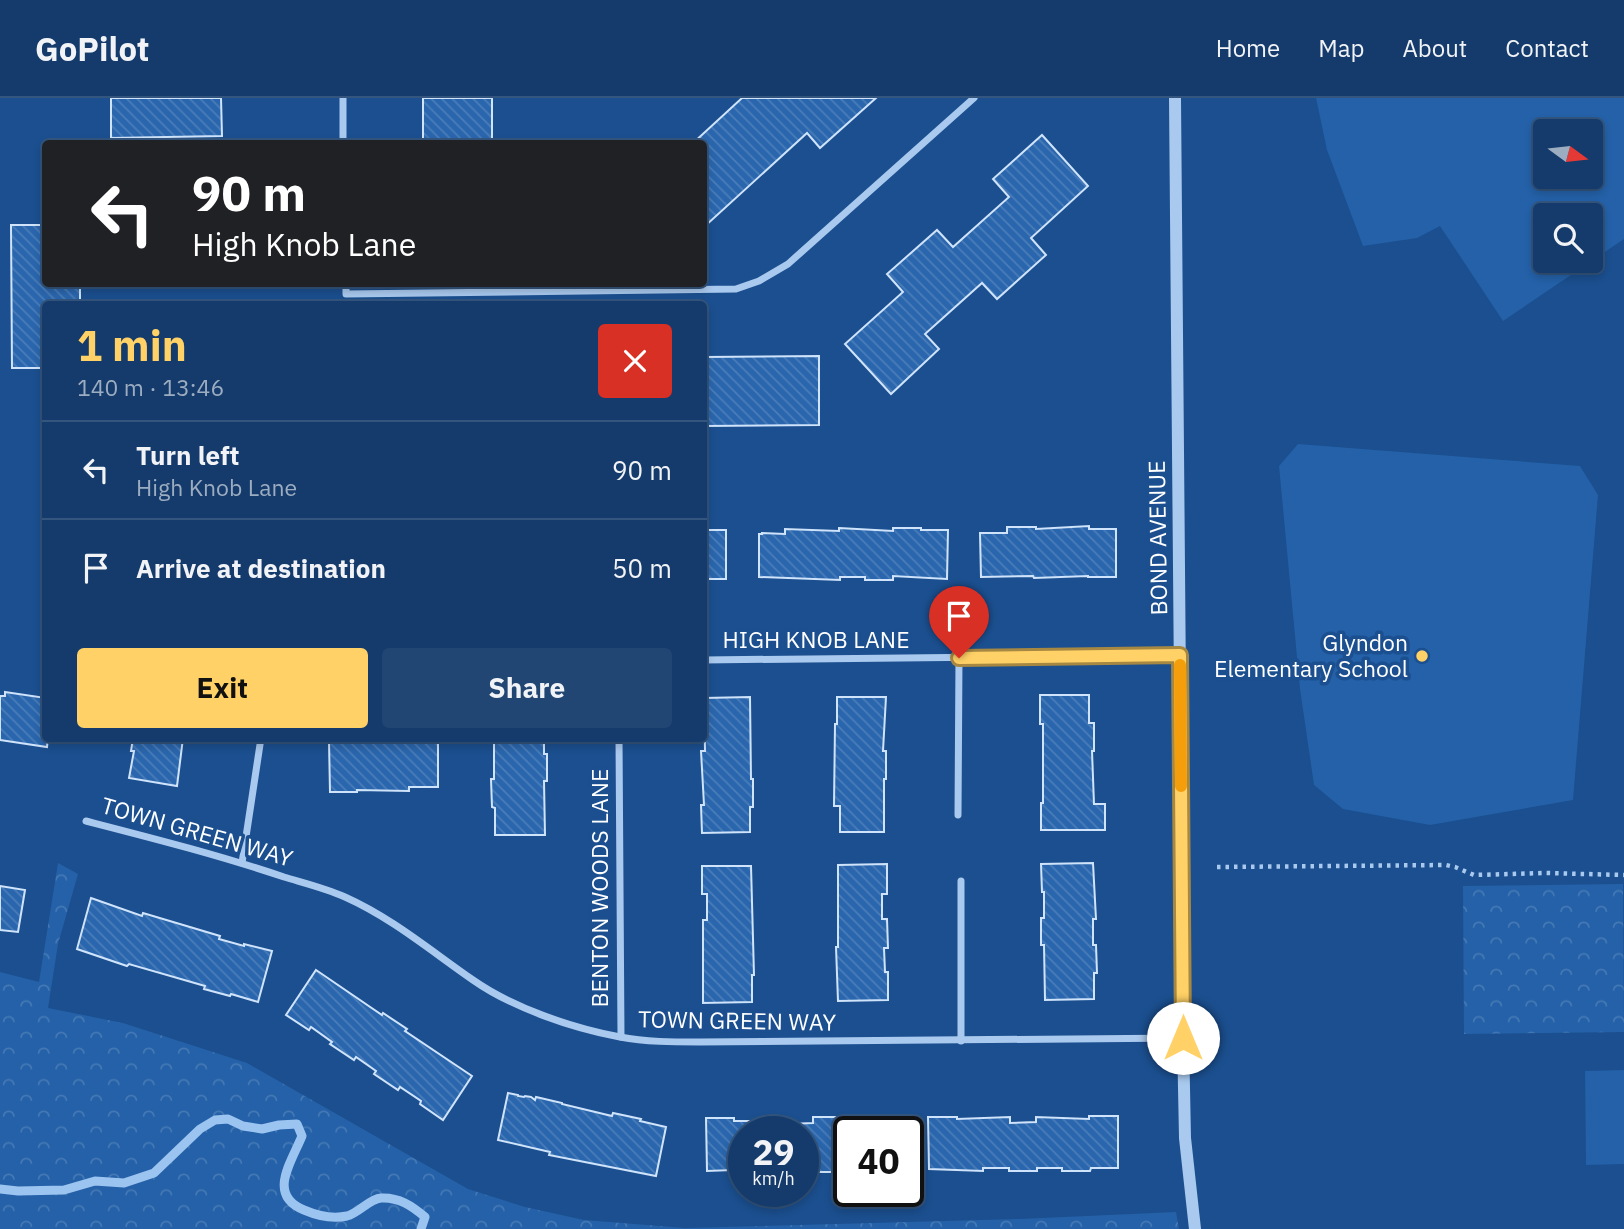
<!DOCTYPE html>
<meta charset="utf-8">
<style>
:root{--surface:#143b6b;--page:#214673;--text:#f1f3f6;--muted:#9dadc1;--line:#33557e;--accent:#ffd166}
body{margin:0;font-family:"IBM Plex Sans",sans-serif;background:var(--page);color:var(--text);height:100vh;display:flex;flex-direction:column;font-size:26px;white-space:nowrap}
*{box-sizing:border-box;margin:0}
p{font-size:23px;color:var(--muted)}
.icon{flex:none;width:38px;height:38px;fill:none;stroke:currentColor;stroke-width:2;stroke-linecap:round;stroke-linejoin:round}
.map{position:relative;flex:1;overflow:hidden}
.sheet{position:absolute;left:42px;top:203px;width:665px;height:441px;display:flex;flex-direction:column;background:var(--surface);border-radius:7px;box-shadow:0 4px 10px #0003,0 0 0 2px var(--line)}
.sheet>*{flex:none}
.top-card{position:absolute;left:42px;top:42px;width:665px;height:147px;border-radius:7px;box-shadow:0 4px 10px #0003,0 0 0 2px var(--line);background:#202124;color:#fff;overflow:hidden}
.needle{width:46px;rotate:105deg}
.controls{position:absolute;left:1533px;top:21px;display:grid;gap:14px}
.controls a{display:grid;place-items:center;width:70px;height:70px;border-radius:7px;background:var(--surface);box-shadow:0 4px 10px #0003,0 0 0 2px var(--line);font-size:35px}
.speed{position:absolute;left:728px;top:1018px;display:flex;gap:14px;font-size:35px;font-weight:700;text-align:center}
.speed>*{display:grid;place-content:center;width:91px;height:91px;border-radius:50%;background:var(--surface);box-shadow:0 4px 10px #0003,0 0 0 2px var(--line);line-height:1}
.speed small{font-size:18px;font-weight:400}
.speed .limit{border:4px solid #111;border-radius:10px;background:#fff;color:#111}
.pin{position:absolute;display:grid;place-items:center;width:60px;height:60px;color:#fff;margin:-72px -30px;border-radius:50% 50% 50% 0;rotate:-45deg;box-shadow:0 0 7px #0007}
.pin .icon{rotate:45deg}
.me{position:absolute;width:77px;margin:-38px;rotate:0deg;stroke-linejoin:round;filter:drop-shadow(0 0 5px #0008)}
.turn{display:flex;align-items:center;gap:24px;height:147px;padding:0 35px;font-size:32px}
.turn .icon{width:91px;height:91px;stroke-width:2.5}
.turn b{display:block;font-size:49px;line-height:60px}
.round{display:grid;place-items:center;flex:none;width:74px;height:74px;border-radius:7px;background:var(--page)}
.headline{display:flex;align-items:center;justify-content:space-between;height:119px;padding:0 35px}
h1{font-size:42px;font-weight:700;line-height:52px;color:var(--accent)}
.action{display:flex;gap:14px;margin-top:auto;padding:14px 35px}
.action a{flex:1;height:80px;border-radius:7px;background:var(--accent);color:#111;font-size:28px;font-weight:700;line-height:80px;text-align:center}
.action a+a{background:var(--page);color:var(--text)}
ul{padding:0;list-style:none}
li{display:flex;align-items:center;gap:21px;height:98px;padding:0 35px;border-top:2px solid var(--line)}
li div{flex:1}
li b{display:block;font-size:26px}
li em{font-style:normal}
header{display:flex;align-items:center;gap:42px;box-sizing:border-box;height:98px;padding:0 35px;background:var(--surface);border-bottom:2px solid var(--line)}
header strong{font-size:33px}
nav{display:flex;gap:38px;margin-inline-start:auto;font-size:24px}
.map>svg:first-child{display:block}
.green{fill:#2461a8;fill-rule:evenodd}
.park{fill:url(#park-crowns)}
.lines{fill:none;stroke-linecap:round;stroke-linejoin:round}
.stream{stroke:#9cc4f0;stroke-width:9}
.building{fill:url(#building-back-hatch);stroke:#cfe3fa;stroke-width:2}
.path{stroke:#a9c9ee;stroke-width:4.5;stroke-dasharray:3.5 5;stroke-linecap:butt}
.minor{stroke:#a9c9ee;stroke-width:7}
.tertiary{stroke:#a9c9ee;stroke-width:12}
.route-casing{stroke:#a68842;stroke-width:18}
.route{stroke:#ffd166;stroke-width:12}
.slow{stroke:#f59e0b;stroke-width:12}
.poi-dot{fill:#ffd166;stroke:#1b4f8f;stroke-width:2.5}
.labels{text-anchor:middle;stroke-width:7;stroke-linejoin:round;paint-order:stroke}
.street-label{font-size:23px;fill:#fff;stroke:#1b4f8f}
.poi-label{font-size:23px;fill:#fff;stroke:#1b4f8f;text-anchor:end}
</style>
<header>
<strong>GoPilot</strong>
<nav><a>Home</a><a>Map</a><a>About</a><a>Contact</a></nav>
</header>
<div class="map">
<svg width="1624" height="1131" viewBox="0 0 1624 1131">
<defs>
<pattern id="park-crowns" width="20" height="18" patternUnits="userSpaceOnUse" patternTransform="scale(1.75)"><rect width="20" height="18" fill="#2461a8"/><path d="M2 6a3 3 0 1 1 6 0M12 15a3 3 0 1 1 6 0" fill="none" stroke="#4579b5"/></pattern>
<pattern id="building-back-hatch" width="6" height="6" patternUnits="userSpaceOnUse" patternTransform="scale(1.75)"><rect width="6" height="6" fill="#2a66ad"/><path d="M-1 5l2 2M0 0l6 6M5-1l2 2" fill="none" stroke="#4a7db9"/></pattern>
</defs>
<rect width="100%" height="100%" fill="#1b4f8f"/>
<g class="green">
<path d="M1316,0H1624V141L1503,223L1440,128L1417,140L1363,148L1327,52ZM1591,33V79H1545V33ZM1591,117V163H1545V117Z"/>
<polygon points="1298,346 1580,368 1598,397 1573,702 1430,727 1343,711 1314,687 1300,591 1279,368"/>
<polygon points="1624,972 1624,1066 1586,1067 1585,973"/>
</g>
<g class="park">
<polygon points="58,765 78,776 58,846 48,910 123,925 247,965 468,1091 525,1109 584,1122 685,1130 1020,1121 1176,1114 1179,1131 0,1131 0,874 39,884"/>
<polygon points="1623,786 1624,934 1464,936 1463,788"/>
</g>
<g class="lines">
<path class="stream" d="M0,1091L18,1093L64,1092L95,1083L124,1085L154,1075L200,1031L215,1022L228,1021L243,1028L262,1031L279,1027L297,1026L302,1038C291,1065 267,1097 304,1112C318,1118 333,1121 347,1118C359,1115 369,1101 381,1100C399,1099 412,1108 425,1119L421,1131"/>
</g>
<g class="building">
<polygon points="111,0 221,0 222,38 111,40"/>
<rect x="423" y="0" width="69" height="46"/>
<polygon points="742,0 876,0 820,50 807,35 704,129 704,46 692,46"/>
<polygon points="1042,37 1088,88 1031,140 1046,157 997,201 982,185 925,236 939,251 891,296 845,246 903,194 887,176 937,132 953,149 1009,99 993,81"/>
<polygon points="11,127 46,127 46,186 80,186 80,206 46,206 46,270 12,270"/>
<polygon points="819,258 819,327 704,328 704,259"/>
<polygon points="1089,428 1089,431 1116,431 1116,479 1088,479 1088,478 1034,480 1033,478 981,479 980,435 1007,435 1007,429 1036,429 1036,431"/>
<polygon points="839,430 893,433 893,430 921,430 921,432 948,432 947,481 893,478 893,482 865,482 865,479 840,479 840,482 759,479 759,436 762,436 762,435 785,436 785,431 839,433"/>
<rect x="704" y="432" width="22" height="49"/>
<polygon points="5,594 46,600 46,640 48,640 47,649 0,642 0,598 5,598"/>
<polygon points="1040,597 1089,597 1089,625 1094,625 1094,653 1092,653 1094,706 1105,706 1105,732 1041,732 1041,705 1043,705 1043,626 1040,626"/>
<polygon points="750,599 751,681 753,681 753,709 750,709 750,734 702,735 701,707 704,707 701,653 705,653 704,600"/>
<polygon points="837,599 886,599 883,653 886,653 886,681 884,681 884,734 840,734 840,708 834,708 835,626 837,626"/>
<polygon points="133,640 183,640 177,688 129,680 134,653 131,653"/>
<polygon points="410,640 438,640 438,689 409,689 409,693 357,692 357,694 330,694 329,643 410,642"/>
<polygon points="494,640 544,640 544,656 547,656 547,683 544,683 545,737 495,737 495,710 492,709 491,681 494,681"/>
<polygon points="1093,765 1096,821 1093,821 1093,847 1096,847 1097,875 1094,875 1094,901 1045,902 1044,847 1041,847 1041,820 1044,820 1044,794 1042,794 1041,766"/>
<polygon points="887,766 887,796 882,796 882,821 887,821 888,850 884,850 885,874 888,874 888,902 838,903 836,849 838,849 838,767"/>
<polygon points="702,768 751,768 754,877 752,877 752,904 703,905 703,822 707,822 707,796 702,796"/>
<polygon points="0,788 25,792 18,834 0,832"/>
<polygon points="91,800 142,818 143,815 220,838 219,841 244,848 244,846 272,853 258,904 231,896 230,898 204,891 205,888 129,866 127,868 77,851"/>
<polygon points="316,872 382,917 383,915 407,931 405,933 472,978 443,1022 420,1006 421,1003 400,989 398,992 374,976 376,973 356,959 354,962 330,946 332,944 311,929 309,932 286,917"/>
<polygon points="508,995 518,997 518,998 524,999 525,998 531,999 535,1002 536,999 562,1005 562,1006 612,1018 613,1015 641,1021 640,1023 666,1029 656,1078 549,1057 550,1054 498,1042"/>
<polygon points="1089,1018 1118,1018 1118,1070 1091,1070 1090,1073 1062,1073 1062,1070 1037,1070 1037,1073 1009,1073 1009,1070 983,1070 983,1073 929,1071 928,1019 957,1019 957,1021 1010,1019 1010,1025 1036,1024 1036,1019 1089,1021"/>
<polygon points="813,1019 842,1019 842,1022 895,1020 896,1034 849,1034 849,1074 803,1074 803,1034 744,1034 744,1075 733,1075 733,1072 707,1073 706,1020 734,1020 734,1023 759,1023 759,1021 788,1020 788,1026 813,1025"/>
</g>
<g class="lines">
<polyline class="path" points="1217,769 1446,767 1455,769 1474,777 1546,775 1624,777"/>
<g class="minor">
<polyline points="343,0 343,46"/>
<polyline points="346,186 346,196 736,191 759,183 788,166 974,0"/>
<polyline points="704,562 1180,557"/>
<polyline points="619,640 621,939"/>
<polyline points="958,717 959,560"/>
<path d="M86,723C152,740 219,757 284,779C304,785 325,790 345,799C392,820 431,853 473,882C513,910 572,930 620,939C646,944 673,944 699,944L1183,940"/>
<polyline points="242,765 261,640"/>
<polyline points="961,783 961,943"/>
</g>
<polyline class="tertiary" points="1175,0 1183,940 1185,1040 1195,1131"/>
</g>
<g class="lines">
<g class="route-casing">
<polyline id="route" points="959,560 1180,557 1183,940"/>
</g>
<use href="#route" class="route"/>
<polyline class="slow" points="1180,567 1181,688"/>
</g>
<circle class="poi-dot" cx="1422" cy="558" r="7"/>
<g class="labels">
<g class="street-label">
<text transform="translate(1158 440) rotate(-91)" y="8">BOND AVENUE</text>
<text x="816" y="550">HIGH KNOB LANE</text>
<text transform="translate(197 734) rotate(16)" y="8">TOWN GREEN WAY</text>
<text transform="translate(600 790) rotate(-90)" y="8">BENTON WOODS LANE</text>
<text transform="translate(737 923) rotate(1)" y="8">TOWN GREEN WAY</text>
</g>
<g class="poi-label">
<text x="1408" y="553">Glyndon<tspan x="1408" dy="26">Elementary School</tspan></text>
</g>
</g>
</svg>
<div class="controls">
<a><svg class="needle" viewBox="-14 -14 28 28"><path d="M0-13l5 13h-10z" fill="#e53935"/><path d="M0 13l5-13h-10z" fill="#9dadc1"/></svg></a>
<a><svg class="icon" aria-label="search" viewBox="0 0 24 24"><circle cx="10" cy="10" r="6"/><path d="M15 15l6 6"/></svg></a>
</div>
<div class="speed"><div>29<small>km/h</small></div><div class="limit">40</div></div>
<div class="pin" style="left:959px;top:560px;background:#d93025"><svg class="icon" aria-label="arrive" viewBox="0 0 24 24"><path d="M6 21V4h12l-3 4 3 4H6"/></svg></div>
<svg class="me" style="left:1183px;top:940px" viewBox="-20 -20 40 40"><circle r="19" fill="#fff"/><path d="M0-13L10 11 0 6-10 11z" fill="#ffd166"/></svg>
<div class="top-card">
<div class="turn"><svg class="icon" aria-label="left" viewBox="0 0 24 24"><path d="M17 20v-9H6M10 6l-5 5 5 5"/></svg><div><b>90 m</b>High Knob Lane</div></div>
</div>
<section class="sheet">
<div class="headline"><div><h1>1 min</h1><p>140 m · 13:46</p></div><a class="round" style="background:#d93025;color:#fff"><svg class="icon" aria-label="close" viewBox="0 0 24 24"><path d="M6 6l12 12M18 6L6 18"/></svg></a></div>
<ul>
<li><svg class="icon" aria-label="left" viewBox="0 0 24 24"><path d="M17 20v-9H6M10 6l-5 5 5 5"/></svg><div><b>Turn left</b><p>High Knob Lane</p></div><em>90 m</em></li>
<li><svg class="icon" aria-label="arrive" viewBox="0 0 24 24"><path d="M6 21V4h12l-3 4 3 4H6"/></svg><div><b>Arrive at destination</b></div><em>50 m</em></li>
</ul>
<div class="action"><a>Exit</a><a>Share</a></div>
</section>
</div>
